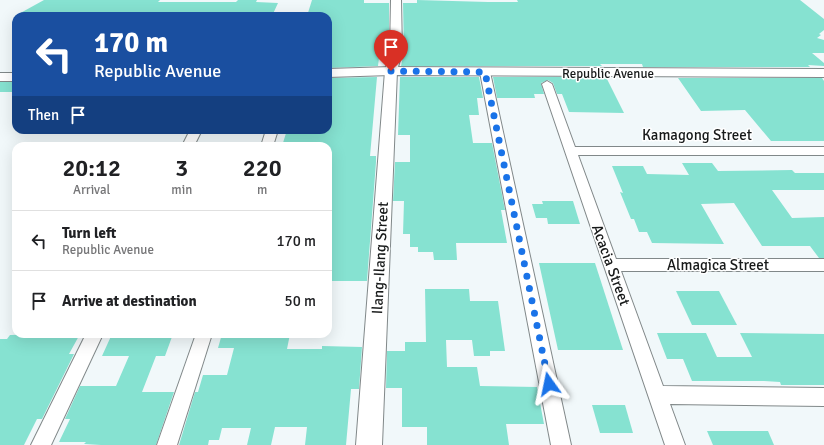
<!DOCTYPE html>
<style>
:root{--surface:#fff;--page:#f6f6f6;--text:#202124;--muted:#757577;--line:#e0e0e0}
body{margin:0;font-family:Signika,sans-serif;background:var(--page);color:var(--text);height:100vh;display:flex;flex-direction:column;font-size:15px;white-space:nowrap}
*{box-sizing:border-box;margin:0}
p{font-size:13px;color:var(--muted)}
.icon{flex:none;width:22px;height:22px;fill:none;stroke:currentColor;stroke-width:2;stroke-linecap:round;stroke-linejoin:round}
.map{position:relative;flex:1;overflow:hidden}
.sheet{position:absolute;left:12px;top:142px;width:320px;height:196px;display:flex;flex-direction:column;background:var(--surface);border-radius:12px;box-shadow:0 4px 16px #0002}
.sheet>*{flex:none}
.banner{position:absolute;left:12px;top:12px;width:320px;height:122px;border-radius:12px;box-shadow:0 4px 16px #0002;background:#1a4fa0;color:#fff;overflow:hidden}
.pin{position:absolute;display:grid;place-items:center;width:34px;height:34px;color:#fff;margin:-41px -17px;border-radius:50% 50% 50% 0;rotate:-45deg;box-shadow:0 0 4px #0007}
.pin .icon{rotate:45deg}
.me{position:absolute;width:44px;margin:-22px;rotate:348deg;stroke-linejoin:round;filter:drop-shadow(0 0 3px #0008)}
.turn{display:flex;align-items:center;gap:14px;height:84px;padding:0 16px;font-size:18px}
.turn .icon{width:52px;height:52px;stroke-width:2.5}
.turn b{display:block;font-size:28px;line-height:34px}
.then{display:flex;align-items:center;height:38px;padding:0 16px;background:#0003;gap:8px;font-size:15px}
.eta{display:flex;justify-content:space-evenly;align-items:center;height:68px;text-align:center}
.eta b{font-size:24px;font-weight:600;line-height:28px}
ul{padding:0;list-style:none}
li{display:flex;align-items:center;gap:12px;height:60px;padding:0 16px;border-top:1px solid var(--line)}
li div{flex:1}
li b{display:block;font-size:15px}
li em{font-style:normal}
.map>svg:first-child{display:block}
.building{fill:#86e2d1}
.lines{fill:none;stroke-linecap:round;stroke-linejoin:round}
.minor-casing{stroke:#818889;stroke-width:2}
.tertiary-casing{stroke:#818889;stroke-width:2}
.secondary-casing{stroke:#818889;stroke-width:2}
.minor{fill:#fff;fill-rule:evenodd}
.tertiary{fill:#fff;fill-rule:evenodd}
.secondary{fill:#fff;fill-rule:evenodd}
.route{stroke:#1a73e8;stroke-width:7;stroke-dasharray:0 12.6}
.labels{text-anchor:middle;stroke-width:3;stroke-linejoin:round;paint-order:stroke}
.far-street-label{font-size:13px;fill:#171919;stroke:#fff}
.street-label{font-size:15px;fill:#171919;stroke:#fff}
</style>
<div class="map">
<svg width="824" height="445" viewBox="0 0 824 445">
<rect width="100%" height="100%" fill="#f1f8fa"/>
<g class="building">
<polygon points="44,0 160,0 158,2 236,2 238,0 257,0 256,2 278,3 272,16 15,16"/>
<polygon points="312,0 364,0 364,3 389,3 389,43 381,42 378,66 328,68 328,16 307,16"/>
<polygon points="417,0 488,2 518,2 517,0 800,0 824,19 824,30 819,34 821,35 817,38 824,40 824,53 812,53 824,63 824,66 808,65 810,67 643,67 642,64 600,64 602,66 401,66 404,52 403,3 417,3"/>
<polygon points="377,77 370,156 376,156 376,162 367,281 328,281 328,146 282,146 287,130 328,130 328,78"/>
<polygon points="400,77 479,77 483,98 477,98 479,115 469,115 473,143 492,143 505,210 501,210 507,243 456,243 457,260 434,260 433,252 418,252 418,247 410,247 410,234 403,234 404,201 393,201 395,162 410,162 410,135 398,135"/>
<polygon points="493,77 606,77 624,113 569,112 562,94 557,94 553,83 548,80 541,83 544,94 534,94 535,98 497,98"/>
<polygon points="678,78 822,78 824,81 824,141 771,141 745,110 701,111"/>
<rect x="0" y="82" width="16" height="10"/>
<polygon points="682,163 712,163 718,171 792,170 795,173 824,173 824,190 772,190 792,218 824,217 824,258 819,258 810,246 762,246 734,203 701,204 724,244 652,243 647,232 639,232 634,219 631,219 620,192 623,193 612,166 643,166 647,174 689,175"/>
<polygon points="542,201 573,201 580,224 548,224 547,218 536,218 532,204 543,204"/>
<polygon points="539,263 595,263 623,350 558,350"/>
<polygon points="425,289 469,289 470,301 498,301 505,351 490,351 490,356 474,356 472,340 446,340 447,367 477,367 480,386 537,387 544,424 506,424 509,445 427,445 427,427 402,427 402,388 386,388 387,351 405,351 405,342 426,342"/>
<polygon points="676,291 719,291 737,325 692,325"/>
<polygon points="657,333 706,333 717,357 752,357 740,333 824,334 824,385 781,385 780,382 764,381 692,381 683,359 667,359"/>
<polygon points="52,334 80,334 69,354 74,354 42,419 37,419 24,445 0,445 0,339 7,339 10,335"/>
<polygon points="112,334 173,334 165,356 156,356 142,392 174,392 156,445 101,445 84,444 86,442 59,442 70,419 65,419 80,386 116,386 129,356 102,356"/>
<polygon points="222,334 290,334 287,349 322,349 322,346 362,347 359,389 351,389 346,445 305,445 307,427 275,427 271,445 247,445 251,428 222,428 219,440 209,440 208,445 179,445 195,392 198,392 203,375 227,375 234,348 218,348"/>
<polygon points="592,405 625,405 633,433 600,433"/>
<polygon points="707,431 768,431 774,445 713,445"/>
</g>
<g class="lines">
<g class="minor-casing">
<g id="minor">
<polygon points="485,69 490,72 571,445 551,445 480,72"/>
<polygon points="547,81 552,84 575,147 824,147 824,155 578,155 616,259 824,259 824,271 621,271 663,386 824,388 824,406 670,404 685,445 665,445 542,84"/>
<polygon points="190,130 202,130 194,146 182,146"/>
<polygon points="266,130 278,130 273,146 261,146"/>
<polygon points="86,334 103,334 51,445 31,445"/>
<polygon points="196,334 212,334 177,445 157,445"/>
</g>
</g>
<g class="tertiary-casing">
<polygon id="tertiary" points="391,0 401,0 402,52 397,71 382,445 356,445 385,71 390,52"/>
</g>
<g class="secondary-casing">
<g id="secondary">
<polygon points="391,67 824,69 824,77 391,75 328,77 328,69"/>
<rect x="0" y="73" width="16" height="8"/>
</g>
</g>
<use href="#minor" class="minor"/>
<use href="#tertiary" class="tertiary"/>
<use href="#secondary" class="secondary"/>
</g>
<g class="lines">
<polyline class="route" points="391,71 485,72 549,384"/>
</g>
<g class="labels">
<g class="far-street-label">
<text x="608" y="78">Republic Avenue</text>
</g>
<g class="street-label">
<text x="697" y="140">Kamagong Street</text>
<text transform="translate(380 258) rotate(-87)" y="5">Ilang-Ilang Street</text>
<text transform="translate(611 265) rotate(70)" y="5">Acacia Street</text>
<text x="718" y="270">Almagica Street</text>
</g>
</g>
</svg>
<div class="pin" style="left:391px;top:71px;background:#d93025"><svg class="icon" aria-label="arrive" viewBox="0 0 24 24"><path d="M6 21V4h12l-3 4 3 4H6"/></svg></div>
<svg class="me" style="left:549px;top:384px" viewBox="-20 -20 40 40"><path d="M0-17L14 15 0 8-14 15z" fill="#1a73e8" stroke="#fff" stroke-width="4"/></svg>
<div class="banner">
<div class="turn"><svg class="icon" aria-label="left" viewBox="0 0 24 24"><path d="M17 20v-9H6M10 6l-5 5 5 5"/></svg><div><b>170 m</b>Republic Avenue</div></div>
<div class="then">Then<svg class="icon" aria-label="arrive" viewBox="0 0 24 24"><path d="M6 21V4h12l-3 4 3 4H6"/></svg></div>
</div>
<section class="sheet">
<div class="eta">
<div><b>20:12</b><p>Arrival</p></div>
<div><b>3</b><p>min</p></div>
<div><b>220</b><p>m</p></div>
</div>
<ul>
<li><svg class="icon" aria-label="left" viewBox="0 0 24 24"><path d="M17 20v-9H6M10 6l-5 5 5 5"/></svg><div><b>Turn left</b><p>Republic Avenue</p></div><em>170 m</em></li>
<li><svg class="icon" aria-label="arrive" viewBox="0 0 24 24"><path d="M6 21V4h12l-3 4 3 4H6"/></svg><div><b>Arrive at destination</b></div><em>50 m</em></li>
</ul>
</section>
</div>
